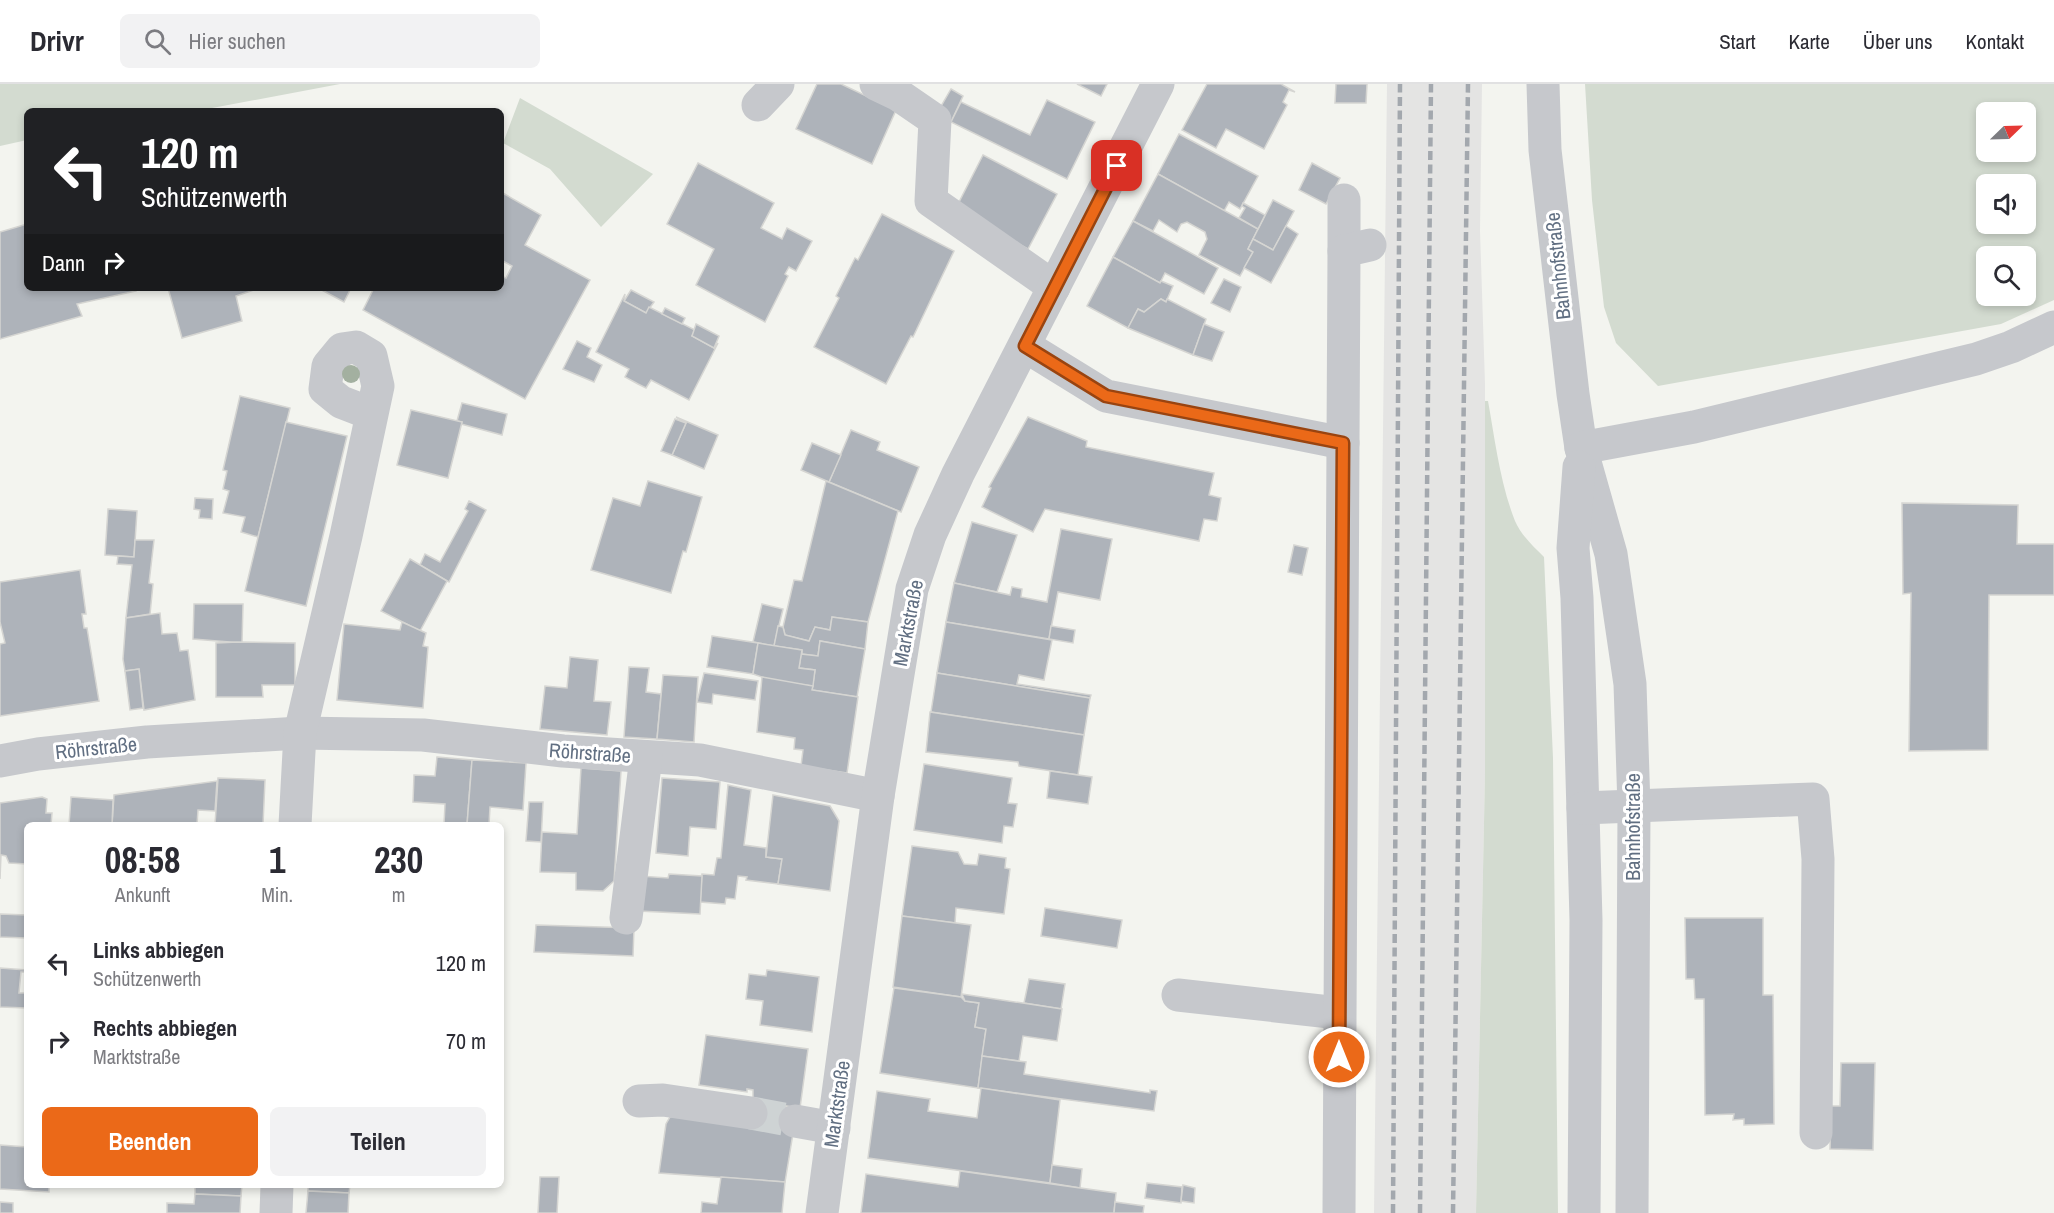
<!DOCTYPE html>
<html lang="de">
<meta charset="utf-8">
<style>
:root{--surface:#fff;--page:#f2f2f3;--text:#2b2b33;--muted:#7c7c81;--line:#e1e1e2;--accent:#eb6918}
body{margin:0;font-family:"Archivo Narrow",sans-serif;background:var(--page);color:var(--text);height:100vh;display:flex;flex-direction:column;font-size:22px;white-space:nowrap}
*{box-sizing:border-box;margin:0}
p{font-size:20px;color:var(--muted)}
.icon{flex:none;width:33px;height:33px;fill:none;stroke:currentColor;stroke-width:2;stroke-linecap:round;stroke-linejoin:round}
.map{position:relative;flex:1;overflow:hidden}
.side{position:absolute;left:24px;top:738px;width:480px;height:366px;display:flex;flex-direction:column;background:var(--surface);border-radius:9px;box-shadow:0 3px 9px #0003}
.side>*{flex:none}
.hud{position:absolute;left:24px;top:24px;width:480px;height:183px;border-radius:9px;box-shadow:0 3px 9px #0003;background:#202124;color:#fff;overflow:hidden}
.needle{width:39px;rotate:67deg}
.tools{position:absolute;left:1976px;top:18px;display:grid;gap:12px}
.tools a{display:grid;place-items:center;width:60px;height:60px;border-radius:9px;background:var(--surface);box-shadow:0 3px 9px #0003;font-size:30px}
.pin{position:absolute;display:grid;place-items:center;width:51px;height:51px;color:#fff;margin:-26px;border-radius:12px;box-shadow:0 3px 9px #0006}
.me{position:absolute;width:66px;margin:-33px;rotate:0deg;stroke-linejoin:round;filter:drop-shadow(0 0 4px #0008)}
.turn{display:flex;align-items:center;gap:21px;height:126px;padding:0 18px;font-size:27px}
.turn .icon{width:78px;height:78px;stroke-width:2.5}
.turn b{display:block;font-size:42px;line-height:51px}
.then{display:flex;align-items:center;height:57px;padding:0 18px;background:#0003;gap:12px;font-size:22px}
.eta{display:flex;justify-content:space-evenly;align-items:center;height:102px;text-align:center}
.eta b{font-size:36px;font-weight:700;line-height:42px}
.button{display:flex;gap:12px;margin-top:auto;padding:12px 18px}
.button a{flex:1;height:69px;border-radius:9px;background:var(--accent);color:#fff;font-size:24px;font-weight:700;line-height:69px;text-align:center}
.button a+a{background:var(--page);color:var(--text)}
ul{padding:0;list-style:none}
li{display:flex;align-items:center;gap:18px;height:78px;padding:0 18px}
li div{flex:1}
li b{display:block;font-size:22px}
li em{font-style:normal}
header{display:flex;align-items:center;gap:36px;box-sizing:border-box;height:84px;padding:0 30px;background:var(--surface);border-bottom:2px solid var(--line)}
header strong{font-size:28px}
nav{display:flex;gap:33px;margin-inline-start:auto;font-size:21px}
.search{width:420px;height:54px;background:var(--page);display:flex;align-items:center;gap:15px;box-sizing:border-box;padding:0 21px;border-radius:9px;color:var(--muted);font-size:22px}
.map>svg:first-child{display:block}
.built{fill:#e4e4e3}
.green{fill:#d3dbd0;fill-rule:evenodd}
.building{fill:#aeb3ba;stroke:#d5d5d2;stroke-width:1.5}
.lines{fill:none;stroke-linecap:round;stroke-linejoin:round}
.minor-tunnel{stroke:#ced3d4;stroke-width:33;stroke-dasharray:33 16;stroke-linecap:butt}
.minor{stroke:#c6c8cc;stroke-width:33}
.rail{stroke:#a3a8ae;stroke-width:4.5;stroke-dasharray:9 4.5;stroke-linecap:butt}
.tree{fill:#a3b0a0}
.route-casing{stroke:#994410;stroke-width:15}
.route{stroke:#eb6918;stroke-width:10}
.labels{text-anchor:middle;stroke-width:6;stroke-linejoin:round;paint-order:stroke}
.street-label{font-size:20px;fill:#616f82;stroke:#fff}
</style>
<header>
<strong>Drivr</strong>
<div class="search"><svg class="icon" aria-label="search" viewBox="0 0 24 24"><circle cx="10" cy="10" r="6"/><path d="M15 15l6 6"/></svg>Hier suchen</div>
<nav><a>Start</a><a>Karte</a><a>Über uns</a><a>Kontakt</a></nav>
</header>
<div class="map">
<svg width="2054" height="1129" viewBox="0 0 2054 1129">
<rect width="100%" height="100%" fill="#f3f4ef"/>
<polygon class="built" points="1387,0 1482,0 1480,147 1485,300 1485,689 1476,1129 1374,1129"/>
<g class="green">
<polygon points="0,0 340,0 196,27 27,27 27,56 0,62"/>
<path d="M1585,0H2054V216L2001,240L1658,302L1616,259L1604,223L1592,116ZM1986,28H2025V68H1986ZM2025,100V140H1986V100ZM1986,172H2025V212H1986Z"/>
<polygon points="520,14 653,90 601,143 550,85 503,59"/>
<path d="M1485,317H1488C1495,356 1500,399 1515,437C1521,451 1533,462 1544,473L1553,674L1558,1129H1476L1485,689Z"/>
</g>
<g class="building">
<polygon points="817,0 841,0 896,26 872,80 796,45"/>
<polygon points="1077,0 1107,0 1101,12"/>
<polygon points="1207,0 1281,0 1295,8 1289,6 1283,18 1287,21 1264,65 1226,45 1216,64 1182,46"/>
<polygon points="1336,0 1367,0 1366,19 1335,19"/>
<polygon points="951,5 963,12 951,38 936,31"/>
<polygon points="1047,16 1095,38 1067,95 951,38 961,18 1030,51"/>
<polygon points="1179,50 1258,92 1240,125 1229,118 1224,127 1158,90"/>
<polygon points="983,71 1057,110 1028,165 955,126"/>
<polygon points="698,79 774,119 761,144 782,155 787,144 812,157 796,187 789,183 785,190 788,192 765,238 696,201 714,165 667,140"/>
<polygon points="1312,79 1340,94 1326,120 1299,106"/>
<polygon points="1158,90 1258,145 1248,165 1253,168 1240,192 1199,171 1207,155 1205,148 1187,138 1181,140 1177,148 1159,136 1153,147 1133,137"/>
<polygon points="501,108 541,131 525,161 590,196 525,315 363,226 374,204 501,204 501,192 506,194 512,182 501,176"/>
<polygon points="1273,116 1294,127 1273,166 1253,155"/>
<polygon points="1243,119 1265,131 1258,145 1239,134 1245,124 1242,122"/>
<polygon points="882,130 954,167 913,253 911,252 886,300 814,263 839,214 836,212 855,174 858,176"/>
<polygon points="1133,137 1218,184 1204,210 1165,189 1160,199 1113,173"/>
<polygon points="27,140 27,204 135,204 136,207 77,220 82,232 0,255 0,148"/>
<polygon points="1286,142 1298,150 1271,199 1244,184 1253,168 1248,165 1253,155 1273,166"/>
<polygon points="1113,173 1160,199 1161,197 1173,202 1166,218 1161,215 1144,228 1138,225 1128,244 1087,222"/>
<polygon points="1224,195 1241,203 1230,228 1211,219"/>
<polygon points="168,204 260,204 236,212 242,237 182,254"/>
<polygon points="318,204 351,204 344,218"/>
<polygon points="631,206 654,218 646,229 624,217"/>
<polygon points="625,210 624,217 646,229 649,223 695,246 692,252 714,264 718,259 689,316 651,296 646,304 638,300 625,293 629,285 596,268"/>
<polygon points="1161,215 1166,218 1167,215 1206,235 1193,271 1128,244 1138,225 1144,228"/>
<polygon points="665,224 685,234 682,240 662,230"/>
<polygon points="696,240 719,252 714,264 692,252"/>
<polygon points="1204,240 1224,248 1212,277 1193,271"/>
<polygon points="577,257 591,264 587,273 602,281 594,298 563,285"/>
<polygon points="240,312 290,324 258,453 241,448 245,433 223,429 229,407 223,405 227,387 223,386"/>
<polygon points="462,319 507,330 502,351 461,340 462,338 457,337"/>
<polygon points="411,326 462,338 448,394 397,381"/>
<polygon points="676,333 718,351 704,385 672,371 686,339"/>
<polygon points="1028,333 1087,357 1086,363 1214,389 1209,411 1221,414 1217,437 1204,435 1199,457 1045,425 1033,448 982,423 991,404 989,403"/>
<polygon points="675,335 686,339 672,371 661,367"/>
<polygon points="286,338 347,352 306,522 245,507"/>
<polygon points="851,346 880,358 877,366 919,383 901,428 829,398"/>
<polygon points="812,359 841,371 829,398 801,386"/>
<polygon points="648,397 702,413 686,468 683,467 671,509 591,486 613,414 640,422"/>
<polygon points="826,397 898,427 868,538 832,533 830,546 815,543 809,557 785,551 783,543 794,496 802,497"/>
<polygon points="195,414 213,415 212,435 199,434 200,426 194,425"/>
<polygon points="469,417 486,426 449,498 420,481 425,470 440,478 468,427 465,425"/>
<polygon points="1902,419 2018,421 2017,460 2054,460 2054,511 1989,511 1988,666 1909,667 1911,509 1903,510"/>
<polygon points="108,425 137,427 134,473 105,471"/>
<polygon points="972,438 1017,451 997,508 954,499"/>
<polygon points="1061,445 1112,455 1100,516 1058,508 1049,555 946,538 954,499 1010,511 1012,503 1022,505 1021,513 1047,518"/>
<polygon points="135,456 154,456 149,499 153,500 150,530 126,534 132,481 117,480 118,472 134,473"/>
<polygon points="1294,461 1308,464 1302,491 1288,488"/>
<polygon points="410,475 447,497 420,547 381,527"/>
<polygon points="80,486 86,530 82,530 84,544 87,544 99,617 0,632 0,560 5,559 0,538 0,498"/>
<polygon points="194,520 243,520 242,559 193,555"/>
<polygon points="762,520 783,525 774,562 753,558"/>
<polygon points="160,529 162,550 177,549 180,567 188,566 195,616 144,626 139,585 125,587 123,575 126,534"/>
<polygon points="832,533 868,538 865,565 820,557 818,572 802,570 802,566 774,562 778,542 783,543 785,551 809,557 815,543 830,546"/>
<polygon points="402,538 426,549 423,562 428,563 423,624 337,616 344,540 400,546"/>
<polygon points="946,538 1052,556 1044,596 1019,591 1017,600 1091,611 1090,614 937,589"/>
<polygon points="1051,542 1075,546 1073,559 1049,555"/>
<polygon points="712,552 758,559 753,590 707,583"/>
<polygon points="820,557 865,565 857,613 812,606 815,586 799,584 801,570 818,572"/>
<polygon points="238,558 295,559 295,601 262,601 263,613 216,613 216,559"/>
<polygon points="758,559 802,566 799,584 815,586 813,602 774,597 753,590"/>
<polygon points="570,573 598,576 594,617 611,618 607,651 540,645 545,602 567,604"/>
<polygon points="629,583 649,584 646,608 661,610 657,655 624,653"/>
<polygon points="139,585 143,624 130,626 125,587"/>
<polygon points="704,589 758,597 755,616 713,610 712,620 697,618"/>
<polygon points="937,589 1090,614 1084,651 931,628"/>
<polygon points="663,591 698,593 694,658 657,655"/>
<polygon points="762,593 813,602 812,606 858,613 847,689 801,682 803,666 794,665 795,654 757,648"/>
<polygon points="930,628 1084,651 1078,691 1019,682 1018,678 926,668"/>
<polygon points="437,673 472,676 467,741 444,741 445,720 413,718 414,691 435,692"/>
<polygon points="472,676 526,679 523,726 490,723 489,741 467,741"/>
<polygon points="924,680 1012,694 1008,719 1017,720 1013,743 1004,742 1002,759 914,746"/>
<polygon points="581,684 621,687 614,797 603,807 576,806 576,789 540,788 542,748 577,750"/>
<polygon points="1050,687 1092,693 1088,720 1047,714"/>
<polygon points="218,694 265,696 263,741 215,741"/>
<polygon points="662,694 720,698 716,745 690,743 688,772 656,769"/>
<polygon points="217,697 215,727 198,726 197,741 112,741 114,711"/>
<polygon points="728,701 751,706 744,761 766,764 766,773 782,775 778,800 746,796 747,793 738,792 735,815 726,814 725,820 700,818 702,790 714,791 717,774 721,774"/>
<polygon points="773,711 830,722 839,737 830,807 778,800 782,775 766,773"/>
<polygon points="42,713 47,715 46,729 52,729 51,741 27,741 27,780 9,779 6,772 1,771 0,795 0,719"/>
<polygon points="71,713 113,716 112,741 69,741"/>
<polygon points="529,718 543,718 541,758 526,757"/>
<polygon points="912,762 958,768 964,780 977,781 979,770 1006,774 1005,784 1010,785 1004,830 956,824 955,839 902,832"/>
<polygon points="669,790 702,792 700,830 638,827 640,792 668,794"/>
<polygon points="1045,824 1122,836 1117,864 1041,852"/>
<polygon points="0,830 27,831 26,854 0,853"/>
<polygon points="902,832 971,841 961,913 893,903"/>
<polygon points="1685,834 1763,834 1763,911 1773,911 1774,1040 1744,1041 1744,1035 1733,1036 1734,1030 1705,1031 1704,915 1695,915 1694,895 1686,895"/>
<polygon points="536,841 634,844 633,872 534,868"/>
<polygon points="0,884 27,886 27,888 21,888 19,909 27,909 27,924 0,923"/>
<polygon points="767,886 819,893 812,948 760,941 763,917 746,915 749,890 766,892"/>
<polygon points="1029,895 1065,900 1061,925 1024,919"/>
<polygon points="894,904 961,913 965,917 979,919 975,943 986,945 978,1004 880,989"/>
<polygon points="962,910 1062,925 1057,957 1023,952 1019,977 982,972 986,945 975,943 979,919 965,917"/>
<polygon points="706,951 808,965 800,1024 753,1017 753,1006 747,1005 747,1008 699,1001"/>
<polygon points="982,972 1026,978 1024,990 1150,1009 1150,1006 1157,1007 1154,1027 978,1004"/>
<polygon points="1841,979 1875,979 1873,1066 1830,1065 1831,1022 1840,1022"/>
<polygon points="981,1004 1060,1016 1050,1099 868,1074 877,1007 930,1015 928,1027 977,1034"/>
<polygon points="753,1017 797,1025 785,1098 659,1089 666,1040 670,1033"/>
<polygon points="0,1061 27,1063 27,1101 49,1101 49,1108 0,1105"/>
<polygon points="1052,1081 1082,1085 1080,1104 1050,1099"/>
<polygon points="960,1087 1116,1109 1114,1129 861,1129 866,1090 958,1103"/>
<polygon points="540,1093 559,1093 557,1129 538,1129"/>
<polygon points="721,1093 785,1098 782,1129 701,1129 702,1118 717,1120"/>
<polygon points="1147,1099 1182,1103 1181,1119 1145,1114"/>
<polygon points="195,1101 242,1101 241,1112 195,1110"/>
<polygon points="308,1101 350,1101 349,1109 308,1107"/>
<polygon points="1183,1101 1195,1104 1194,1119 1181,1117"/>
<polygon points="308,1107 349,1109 348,1129 306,1129"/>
<polygon points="195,1110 241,1112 240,1129 167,1129 167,1119 194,1120"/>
<polygon points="0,1118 13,1119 13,1129 0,1129"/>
<polygon points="1115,1118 1144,1122 1143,1129 1114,1129"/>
</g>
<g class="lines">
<polyline class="minor-tunnel" points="751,1029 795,1037"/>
<g class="minor">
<polyline points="876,0 897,10 935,36 931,117 1054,203"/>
<polyline points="1543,0 1545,66 1573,310 1581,364 1611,470 1630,600 1634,723 1632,1129"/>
<polyline points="758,21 778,0"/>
<polyline points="1344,116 1344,167"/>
<polyline points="1025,262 1106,312 1343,359"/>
<polyline points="1581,364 1694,343 1976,275 2011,263 2054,243"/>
<polyline points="1579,383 1573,464 1577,514 1586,836 1584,1129"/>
<polyline points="0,677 38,670 147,658 300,649 423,651 563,667 700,676 878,712"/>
<polyline points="1583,724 1813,715 1818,775 1816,1049"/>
<polyline points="295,741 300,649 346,452 378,302 371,272 356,263 342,265 328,282 325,305 341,318 372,330"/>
<polyline points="626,834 646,673"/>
<polyline points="1178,911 1339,929"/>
<polyline points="639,1017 663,1016 751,1029"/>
<polyline points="795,1037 834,1044"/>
<polyline points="276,1129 277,1101"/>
<polyline points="822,1129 878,712 912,505 930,451 958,390 1158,0"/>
<polyline points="1339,1129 1344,167 1370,161"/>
</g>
<g class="rail">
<polyline points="1393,1129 1400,0"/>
<polyline points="1420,1129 1431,0"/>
<polyline points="1453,1129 1468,0"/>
</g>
</g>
<circle class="tree" cx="351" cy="290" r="9"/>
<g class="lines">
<g class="route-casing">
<polyline id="route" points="1117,82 1025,262 1106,312 1343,359 1339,973"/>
</g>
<use href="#route" class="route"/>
</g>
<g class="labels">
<g class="street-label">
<text transform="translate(1558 182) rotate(-96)" y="7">Bahnhofstraße</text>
<text transform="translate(908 539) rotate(-79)" y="7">Marktstraße</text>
<text transform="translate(96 664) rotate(-6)" y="7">Röhrstraße</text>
<text transform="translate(590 669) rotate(4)" y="7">Röhrstraße</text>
<text transform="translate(1633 743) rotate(-90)" y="7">Bahnhofstraße</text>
<text transform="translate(837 1020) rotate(-82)" y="7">Marktstraße</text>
</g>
</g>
</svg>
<div class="tools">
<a><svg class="needle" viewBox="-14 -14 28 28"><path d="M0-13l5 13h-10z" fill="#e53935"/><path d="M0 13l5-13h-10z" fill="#7c7c81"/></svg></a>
<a><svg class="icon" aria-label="sound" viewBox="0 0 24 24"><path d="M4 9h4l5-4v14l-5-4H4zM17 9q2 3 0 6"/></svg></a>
<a><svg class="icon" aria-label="search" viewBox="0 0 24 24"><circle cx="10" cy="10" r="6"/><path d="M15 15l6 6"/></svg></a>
</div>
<div class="pin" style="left:1117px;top:82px;background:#d93025"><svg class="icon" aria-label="arrive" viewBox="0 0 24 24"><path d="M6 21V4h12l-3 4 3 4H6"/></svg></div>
<svg class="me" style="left:1339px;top:973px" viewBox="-20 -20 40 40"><circle r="17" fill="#eb6918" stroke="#fff" stroke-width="3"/><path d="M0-11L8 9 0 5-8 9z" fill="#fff"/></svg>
<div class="hud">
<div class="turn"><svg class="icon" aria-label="left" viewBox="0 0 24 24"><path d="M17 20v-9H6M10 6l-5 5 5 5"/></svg><div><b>120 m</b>Schützenwerth</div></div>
<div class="then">Dann<svg class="icon" aria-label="right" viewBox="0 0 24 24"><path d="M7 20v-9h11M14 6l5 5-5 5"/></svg></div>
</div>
<section class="side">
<div class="eta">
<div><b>08:58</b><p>Ankunft</p></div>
<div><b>1</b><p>Min.</p></div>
<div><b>230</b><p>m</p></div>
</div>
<ul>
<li><svg class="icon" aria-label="left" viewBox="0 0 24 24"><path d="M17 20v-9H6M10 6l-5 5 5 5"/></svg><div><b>Links abbiegen</b><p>Schützenwerth</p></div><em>120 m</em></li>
<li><svg class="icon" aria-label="right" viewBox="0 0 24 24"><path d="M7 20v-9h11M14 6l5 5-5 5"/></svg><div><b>Rechts abbiegen</b><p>Marktstraße</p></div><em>70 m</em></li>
</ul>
<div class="button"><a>Beenden</a><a>Teilen</a></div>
</section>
</div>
